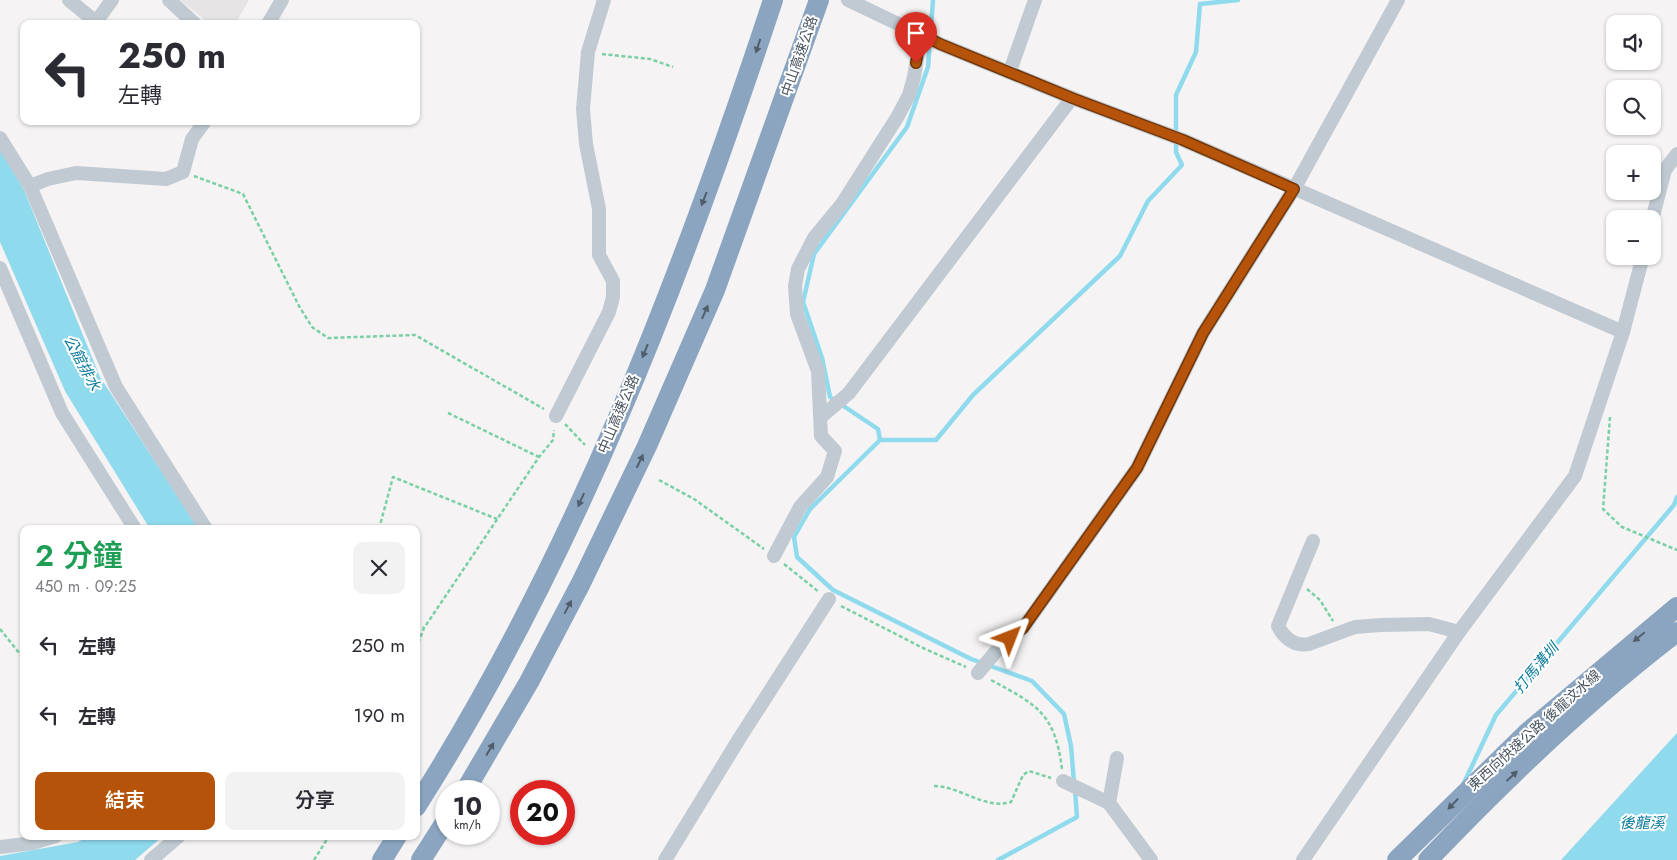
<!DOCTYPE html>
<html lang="zh-TW">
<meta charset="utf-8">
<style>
:root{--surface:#fff;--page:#f2f2f3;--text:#2b2b33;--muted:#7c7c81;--accent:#b45309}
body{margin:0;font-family:Jost,"Noto Sans TC",sans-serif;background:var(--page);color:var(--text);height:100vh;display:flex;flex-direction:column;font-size:19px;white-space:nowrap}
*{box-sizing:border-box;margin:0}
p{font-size:16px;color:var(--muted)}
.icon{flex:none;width:28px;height:28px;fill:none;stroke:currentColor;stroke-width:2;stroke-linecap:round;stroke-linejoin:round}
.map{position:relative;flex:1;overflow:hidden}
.side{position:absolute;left:20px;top:525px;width:400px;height:315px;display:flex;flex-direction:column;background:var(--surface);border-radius:10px;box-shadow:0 1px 4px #0004}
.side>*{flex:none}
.top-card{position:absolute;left:20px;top:20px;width:400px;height:105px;border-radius:10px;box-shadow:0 1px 4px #0004;background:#fff;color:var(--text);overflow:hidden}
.tools{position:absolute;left:1606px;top:15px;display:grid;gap:10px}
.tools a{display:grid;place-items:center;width:55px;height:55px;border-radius:10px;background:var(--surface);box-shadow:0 1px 4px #0004;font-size:25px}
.speed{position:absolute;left:435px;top:780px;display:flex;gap:10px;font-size:25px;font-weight:700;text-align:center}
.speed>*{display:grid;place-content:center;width:65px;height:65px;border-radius:50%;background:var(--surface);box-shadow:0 1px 4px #0004;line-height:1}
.speed small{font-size:12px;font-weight:400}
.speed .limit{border:8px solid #d22;background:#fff;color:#111}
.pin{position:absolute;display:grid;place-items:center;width:42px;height:42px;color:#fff;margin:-51px -21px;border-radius:50% 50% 50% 0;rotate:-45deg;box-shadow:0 0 5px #0007}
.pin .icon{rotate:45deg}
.me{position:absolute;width:55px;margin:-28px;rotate:45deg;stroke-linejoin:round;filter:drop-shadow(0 0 4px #0008)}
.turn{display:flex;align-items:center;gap:18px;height:105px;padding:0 15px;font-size:22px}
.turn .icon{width:65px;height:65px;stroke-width:2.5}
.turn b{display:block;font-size:35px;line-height:42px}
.round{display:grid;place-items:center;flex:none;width:52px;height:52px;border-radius:10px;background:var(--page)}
.summary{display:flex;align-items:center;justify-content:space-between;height:85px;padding:0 15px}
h1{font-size:30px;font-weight:600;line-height:38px;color:#1e9e55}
.primary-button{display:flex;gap:10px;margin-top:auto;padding:10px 15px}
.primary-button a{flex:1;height:58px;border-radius:10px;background:var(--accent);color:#fff;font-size:20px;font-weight:600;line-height:58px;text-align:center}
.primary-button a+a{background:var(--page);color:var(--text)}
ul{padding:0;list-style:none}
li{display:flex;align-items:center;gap:15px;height:70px;padding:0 15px}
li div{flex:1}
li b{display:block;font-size:19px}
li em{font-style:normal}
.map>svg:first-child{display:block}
.education{fill:#e6e4e5}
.water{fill:#90daee}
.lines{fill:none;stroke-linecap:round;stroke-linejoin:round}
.stream{stroke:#90daee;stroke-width:4.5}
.path{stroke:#7ad0a6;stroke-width:2.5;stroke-dasharray:4 2.5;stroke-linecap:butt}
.minor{stroke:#c1cad2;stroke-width:14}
.highway{stroke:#8ba5c1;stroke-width:20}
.oneway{fill:#505e6b}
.route-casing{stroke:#753606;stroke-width:12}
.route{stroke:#b45309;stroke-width:9}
.labels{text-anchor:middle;stroke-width:4;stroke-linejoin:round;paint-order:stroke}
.street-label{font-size:14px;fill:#4a5661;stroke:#fff}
.water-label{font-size:15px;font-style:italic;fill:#0c7c9b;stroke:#fff}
</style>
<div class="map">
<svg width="1677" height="860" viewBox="0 0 1677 860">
<rect width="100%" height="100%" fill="#f5f3f3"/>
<polygon class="education" points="180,0 249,0 235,24 210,24"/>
<g class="water">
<polygon points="0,148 24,190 100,377 199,529 150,529 65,391 0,242"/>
<polygon points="1677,733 1677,860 1561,860"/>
<polygon points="88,836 163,836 135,860 0,860 0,856 78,842"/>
</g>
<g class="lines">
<g class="stream">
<polyline points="880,440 878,429 830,397 822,358 803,302 814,254 907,127 928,67 933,0"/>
<polyline points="1074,782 1071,746 1064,714 1032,681 971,659 833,590 797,557 794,537 810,509 880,440 936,440 973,395 1120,256 1148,201 1182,165 1176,152 1176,95 1196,52 1200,4 1238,0"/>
<polyline points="1463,785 1496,715 1674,505 1677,497"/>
<polyline points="998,860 1077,817 1075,790"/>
</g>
<g class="path">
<polyline points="602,54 650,59 673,67"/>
<polyline points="194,176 243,194 299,306 312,327 328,338 415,335 544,409"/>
<polyline points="448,413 539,457"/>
<polyline points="1610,417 1603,509 1622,527 1677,550"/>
<polyline points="565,424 585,445"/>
<polyline points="659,480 694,499 764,549"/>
<polyline points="379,529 393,477 497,519"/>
<polyline points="784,564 819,592"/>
<polyline points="1307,589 1320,600 1333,621"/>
<polyline points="841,606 923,648 966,667"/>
<polyline points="416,627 424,628"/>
<polyline points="0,629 24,659"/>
<polyline points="416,649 424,628 539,457 553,440 554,430"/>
<path d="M991,680C1037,705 1055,713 1062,769"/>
<path d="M934,786C959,786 986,810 1011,802L1023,775L1029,771L1051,778"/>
<polyline points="314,860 329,836"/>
</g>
<g class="minor">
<polyline points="69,0 96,22 112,0"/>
<polyline points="169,0 195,24"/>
<polyline points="848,0 940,44 1072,98 1183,140 1623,332"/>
<polyline points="268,24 282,0"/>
<polyline points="1010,71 1035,0"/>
<polyline points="0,138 30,186 116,387 206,529"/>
<polyline points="30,186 48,179 76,173 166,179 183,172 192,139 205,121"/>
<polyline points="1652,220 1665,170 1677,154"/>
<polyline points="0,268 62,413 135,529"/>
<polyline points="556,416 609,312 613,297 613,281 599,255 599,209 586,144 583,109 588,52 604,0"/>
<polyline points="821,417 849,393 1072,98"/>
<path d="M1313,541L1278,626C1284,638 1295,647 1309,644L1355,627L1381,625L1429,624L1459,632"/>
<polyline points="774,556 800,507 827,477 835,451 821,436 818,371 797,314 795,286 798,269 814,238 842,204 898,116 909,95 914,77 921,34"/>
<polyline points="978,673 998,649 1023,628 1137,468 1203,333 1294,189 1398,0"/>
<polyline points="1117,758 1109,803 1151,860"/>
<polyline points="1063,781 1109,803"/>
<polyline points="0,847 33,843 56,836"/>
<polyline points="151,860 179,836"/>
<polyline points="665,860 739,739 829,599"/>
<polyline points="1303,860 1459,632 1575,476 1623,332 1643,256"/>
</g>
<g class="highway">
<polyline points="465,791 529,682 581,583 647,446 715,290 819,0"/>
<path d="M416,807C574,558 681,279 773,0"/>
<polyline points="382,860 397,836"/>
<polyline points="421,860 446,821"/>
<polyline points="1397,860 1528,732 1677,607"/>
<path d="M1428,860C1505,779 1588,700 1677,632"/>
</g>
</g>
<defs><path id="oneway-solid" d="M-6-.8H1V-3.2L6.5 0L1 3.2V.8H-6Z" transform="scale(1.25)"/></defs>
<g class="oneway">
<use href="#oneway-solid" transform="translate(758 46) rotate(108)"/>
<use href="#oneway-solid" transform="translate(704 199) rotate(111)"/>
<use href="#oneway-solid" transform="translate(705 312) rotate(-66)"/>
<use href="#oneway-solid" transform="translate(645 351) rotate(112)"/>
<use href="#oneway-solid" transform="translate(640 461) rotate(-64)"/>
<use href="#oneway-solid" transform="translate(581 500) rotate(114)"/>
<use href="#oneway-solid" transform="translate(568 607) rotate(-62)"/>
<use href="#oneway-solid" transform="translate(1639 637) rotate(141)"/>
<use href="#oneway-solid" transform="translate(490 749) rotate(-60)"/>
<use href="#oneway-solid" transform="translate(1512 776) rotate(-43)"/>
<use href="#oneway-solid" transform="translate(1453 804) rotate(134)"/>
</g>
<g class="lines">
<g class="route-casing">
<polyline id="route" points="916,63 921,34 940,44 1072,98 1183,140 1294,189 1203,333 1137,468 1023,628 1010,638"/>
</g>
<use href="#route" class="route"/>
</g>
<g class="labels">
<g class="street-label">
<text transform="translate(799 56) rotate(-71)" y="5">中山高速公路</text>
<text transform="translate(618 414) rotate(-67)" y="5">中山高速公路</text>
<text transform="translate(1534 730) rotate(-42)" y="5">東西向快速公路 後龍汶水線</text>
</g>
<g class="water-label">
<text transform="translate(82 363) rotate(62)" y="5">公館排水</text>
<text transform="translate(1536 668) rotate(-50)" y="5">打馬溝圳</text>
<text x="1642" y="828">後龍溪</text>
</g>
</g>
</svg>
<div class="tools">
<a><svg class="icon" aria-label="sound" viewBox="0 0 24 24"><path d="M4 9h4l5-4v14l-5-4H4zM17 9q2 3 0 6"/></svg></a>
<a><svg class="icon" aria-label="search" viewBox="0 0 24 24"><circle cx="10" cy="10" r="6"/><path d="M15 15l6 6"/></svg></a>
<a>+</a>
<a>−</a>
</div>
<div class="speed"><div>10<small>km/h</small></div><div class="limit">20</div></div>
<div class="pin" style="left:916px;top:63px;background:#d93025"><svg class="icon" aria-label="arrive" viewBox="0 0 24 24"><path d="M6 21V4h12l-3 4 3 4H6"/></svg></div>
<svg class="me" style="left:1010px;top:638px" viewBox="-20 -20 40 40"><path d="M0-17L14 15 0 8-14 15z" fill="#b45309" stroke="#fff" stroke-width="4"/></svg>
<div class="top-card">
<div class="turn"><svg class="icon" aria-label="left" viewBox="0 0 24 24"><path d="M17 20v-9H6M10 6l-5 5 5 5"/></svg><div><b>250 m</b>左轉</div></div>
</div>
<section class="side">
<div class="summary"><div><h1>2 分鐘</h1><p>450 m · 09:25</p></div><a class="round"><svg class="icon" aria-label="close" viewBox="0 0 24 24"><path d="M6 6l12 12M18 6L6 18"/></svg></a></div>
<ul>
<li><svg class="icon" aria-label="left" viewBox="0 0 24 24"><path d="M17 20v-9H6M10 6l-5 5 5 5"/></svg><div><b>左轉</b></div><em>250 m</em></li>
<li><svg class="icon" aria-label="left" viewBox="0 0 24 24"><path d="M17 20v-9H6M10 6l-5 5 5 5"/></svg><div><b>左轉</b></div><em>190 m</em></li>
</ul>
<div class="primary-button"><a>結束</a><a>分享</a></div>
</section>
</div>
